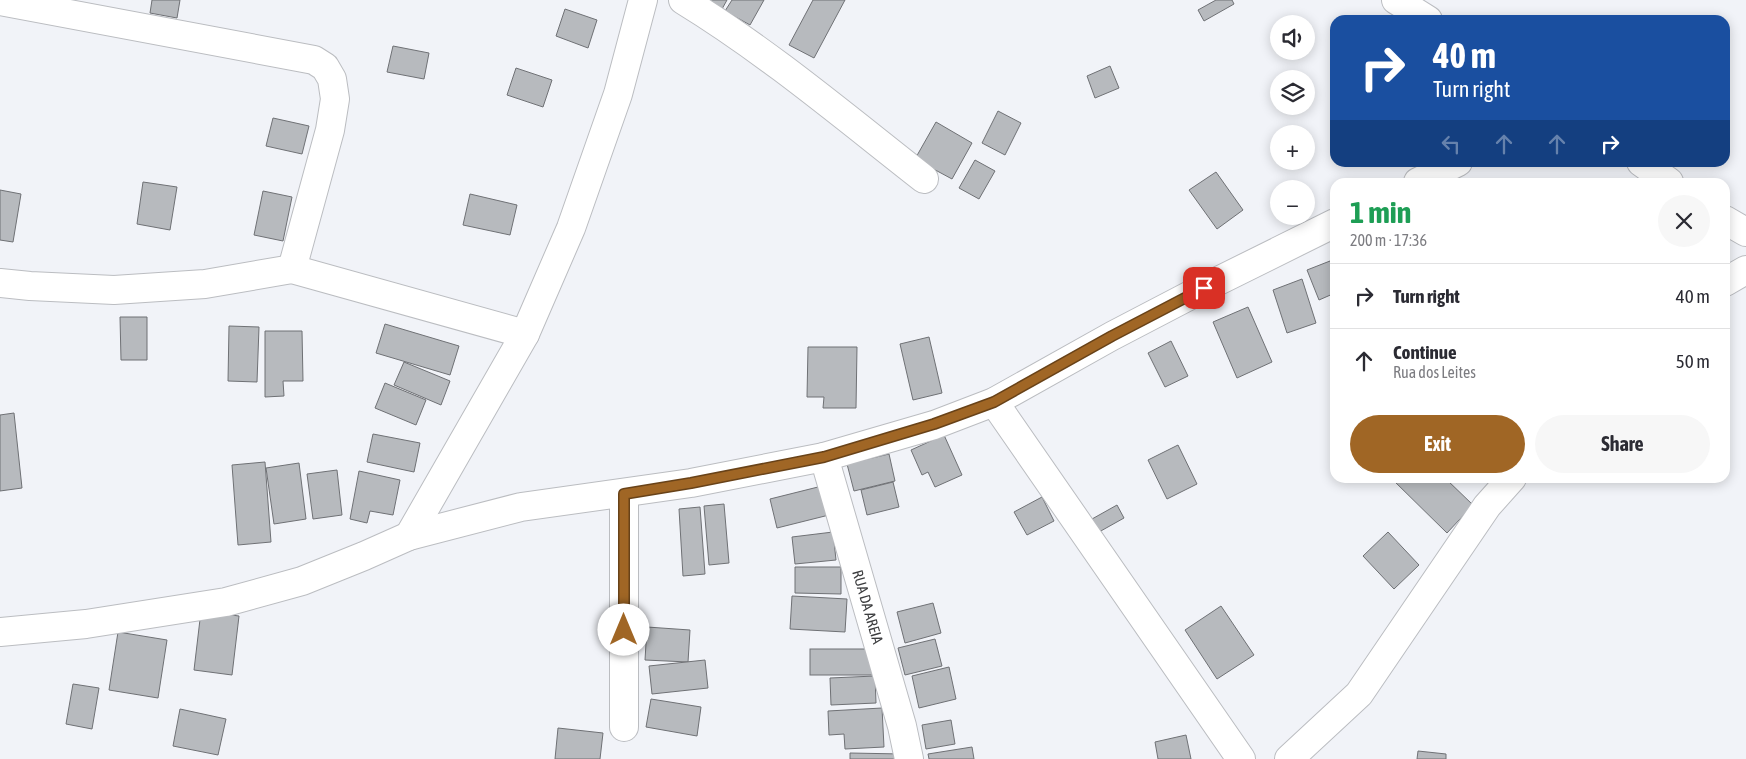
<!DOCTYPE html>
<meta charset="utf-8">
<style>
:root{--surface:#fff;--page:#f7f7f7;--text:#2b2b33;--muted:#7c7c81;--line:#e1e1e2;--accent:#a06625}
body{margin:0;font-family:"Asap Condensed",sans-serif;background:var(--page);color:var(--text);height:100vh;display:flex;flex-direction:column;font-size:19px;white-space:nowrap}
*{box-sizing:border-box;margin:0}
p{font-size:16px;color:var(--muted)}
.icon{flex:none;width:28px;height:28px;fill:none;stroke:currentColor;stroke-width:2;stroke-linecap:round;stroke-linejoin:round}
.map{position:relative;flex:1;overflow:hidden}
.details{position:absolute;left:1330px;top:178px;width:400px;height:305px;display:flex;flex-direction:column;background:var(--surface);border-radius:15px;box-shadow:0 2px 12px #0003}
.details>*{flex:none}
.top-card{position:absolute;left:1330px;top:15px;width:400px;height:152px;border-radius:15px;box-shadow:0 2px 12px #0003;background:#1a4fa0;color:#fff;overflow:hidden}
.tools{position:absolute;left:1270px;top:15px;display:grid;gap:10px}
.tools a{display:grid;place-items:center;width:45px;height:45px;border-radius:50%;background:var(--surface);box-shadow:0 2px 12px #0003;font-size:25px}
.pin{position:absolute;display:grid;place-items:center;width:42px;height:42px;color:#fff;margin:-21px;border-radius:10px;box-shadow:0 2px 8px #0006}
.me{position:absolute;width:55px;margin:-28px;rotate:0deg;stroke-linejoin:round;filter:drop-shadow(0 0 4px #0008)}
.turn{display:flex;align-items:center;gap:18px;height:105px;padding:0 20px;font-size:22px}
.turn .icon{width:65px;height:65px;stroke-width:2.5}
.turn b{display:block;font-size:35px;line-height:42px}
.lanes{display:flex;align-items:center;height:48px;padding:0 20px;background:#0003;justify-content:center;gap:25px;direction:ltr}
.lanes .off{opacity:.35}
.round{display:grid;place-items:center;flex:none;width:52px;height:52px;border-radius:26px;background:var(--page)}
.summary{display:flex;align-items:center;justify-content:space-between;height:85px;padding:0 20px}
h1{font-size:30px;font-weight:700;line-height:38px;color:#1e9e55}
.button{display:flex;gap:10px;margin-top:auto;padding:10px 20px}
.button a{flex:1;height:58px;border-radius:30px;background:var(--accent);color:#fff;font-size:20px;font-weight:700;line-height:58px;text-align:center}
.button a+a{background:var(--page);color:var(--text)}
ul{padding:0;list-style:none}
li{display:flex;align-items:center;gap:15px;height:65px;padding:0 20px;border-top:1px solid var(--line)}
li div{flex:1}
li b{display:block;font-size:19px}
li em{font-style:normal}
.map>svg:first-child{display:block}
.building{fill:#b7babe;stroke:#6f7175}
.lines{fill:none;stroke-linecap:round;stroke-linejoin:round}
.street-casing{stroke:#bbbdc1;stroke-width:30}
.secondary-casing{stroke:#bbbdc1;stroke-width:30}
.street{stroke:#fff;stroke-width:28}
.secondary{stroke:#fff;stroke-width:28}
.route-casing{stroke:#684218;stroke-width:12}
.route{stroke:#a06625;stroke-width:9}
.labels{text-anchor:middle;stroke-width:5;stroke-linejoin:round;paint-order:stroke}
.street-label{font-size:15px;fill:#3b3c3e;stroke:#fff}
</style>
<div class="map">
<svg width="1746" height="759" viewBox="0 0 1746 759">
<rect width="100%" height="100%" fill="#f1f3f8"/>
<g class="building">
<polygon points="152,0 180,0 177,18 150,13"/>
<polygon points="707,0 727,0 722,9"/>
<polygon points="732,0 764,0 750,25 725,11"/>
<polygon points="813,0 845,0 814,58 789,45"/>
<polygon points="1216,0 1232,0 1234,4 1204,21 1198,10"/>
<polygon points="565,9 597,20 588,48 556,36"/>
<polygon points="393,46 429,53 424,79 387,72"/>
<polygon points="1110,66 1119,88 1095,98 1087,76"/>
<polygon points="516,68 552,80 543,107 507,95"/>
<polygon points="998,111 1021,123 1005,155 982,143"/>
<polygon points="273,118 309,126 302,154 266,146"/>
<polygon points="936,122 972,143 952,179 915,159"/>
<polygon points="975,160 995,171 979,199 959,188"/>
<polygon points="1216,172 1243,210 1217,229 1189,190"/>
<polygon points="143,182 177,187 170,230 137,224"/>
<polygon points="0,190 21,194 13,242 0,240"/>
<polygon points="263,191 292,197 283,241 254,235"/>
<polygon points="470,194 517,205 510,235 463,225"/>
<polygon points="1330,261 1335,275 1335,293 1319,300 1307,270"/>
<polygon points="1302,279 1316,323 1287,333 1273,290"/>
<polygon points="1248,307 1272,362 1237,378 1213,322"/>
<polygon points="120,317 147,317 147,360 121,360"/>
<polygon points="385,324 459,346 450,375 376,353"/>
<polygon points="229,326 259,327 257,382 228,381"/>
<polygon points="265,331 302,331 303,381 283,381 284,396 265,397"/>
<polygon points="929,337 942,393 913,400 900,344"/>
<polygon points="1171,341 1188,376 1165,387 1148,353"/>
<polygon points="808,347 857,347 856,408 823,408 824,397 807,397"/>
<polygon points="404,362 450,381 441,405 394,385"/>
<polygon points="385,383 426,400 416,425 375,408"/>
<polygon points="14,413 22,488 0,491 0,415"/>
<polygon points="373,434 420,443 414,472 367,462"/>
<polygon points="944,435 962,475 935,487 928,472 922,475 911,450"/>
<polygon points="1178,445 1197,484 1167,499 1148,460"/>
<polygon points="889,454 895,481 854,491 847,464"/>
<polygon points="265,462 271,542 238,545 232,465"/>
<polygon points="299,463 306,519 274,524 266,468"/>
<polygon points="337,470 342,515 313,519 307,474"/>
<polygon points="359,471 400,480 393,515 370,511 367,523 350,519"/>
<polygon points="1391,478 1445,478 1473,505 1447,533"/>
<polygon points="893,482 899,507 867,515 861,490"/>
<polygon points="822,486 829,515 777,528 770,499"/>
<polygon points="1042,497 1054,521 1027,535 1014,512"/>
<polygon points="724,504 729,563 709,565 704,506"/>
<polygon points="1117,505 1124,518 1099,532 1092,519"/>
<polygon points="700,507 705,574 683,576 679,509"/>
<polygon points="833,532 836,560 795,564 792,537"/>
<polygon points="1388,532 1419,565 1394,589 1363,556"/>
<polygon points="795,567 841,567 841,594 795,593"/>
<polygon points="792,596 847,599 845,632 790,629"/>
<polygon points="933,603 941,633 905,643 897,612"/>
<polygon points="1221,606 1254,655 1217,679 1185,630"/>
<polygon points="201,611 239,616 232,675 194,670"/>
<polygon points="647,627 690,630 688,662 645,660"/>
<polygon points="118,632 167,640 158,698 109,690"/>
<polygon points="935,639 942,666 905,675 898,648"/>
<rect x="810" y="649" width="63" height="26"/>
<polygon points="705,660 708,688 652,694 649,666"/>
<polygon points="949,667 956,699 919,708 912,676"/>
<polygon points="875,676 876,703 831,705 830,678"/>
<polygon points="73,684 99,688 92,729 66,724"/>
<polygon points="651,699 701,707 697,736 646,727"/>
<polygon points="882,708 884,747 845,749 844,734 829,735 828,711"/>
<polygon points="180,709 226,719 218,755 173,746"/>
<polygon points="951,720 955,744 926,749 922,725"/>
<polygon points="558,728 603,733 600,759 555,759"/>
<polygon points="1186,735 1191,759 1158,759 1155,742"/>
<polygon points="972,747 974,759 929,759 928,754"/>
<polygon points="1418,751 1446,754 1446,759 1417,759"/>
<polygon points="850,753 902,754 902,759 850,759"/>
</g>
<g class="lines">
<g class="street-casing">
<g id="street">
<path d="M683,0C768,52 846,118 924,179"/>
<polyline points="1396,0 1428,20"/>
<polyline points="0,1 314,60 325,67 332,79 335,99 330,130 292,269"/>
<polyline points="1641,162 1669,182"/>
<polyline points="1418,182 1458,162"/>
<polyline points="1725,220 1746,232"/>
<polyline points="1725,282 1746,270"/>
<polyline points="0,283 30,286 114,290 205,284 292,269 525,334"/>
<polyline points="994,402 1241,759"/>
<polyline points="824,457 934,425 994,402 1112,336 1204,288 1335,223"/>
<polyline points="409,536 525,334 571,228 618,94 643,0"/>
<polyline points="624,727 624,493"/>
<polyline points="1289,759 1359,694 1487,506 1512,478"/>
</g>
</g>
<g class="secondary-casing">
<g id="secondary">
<path id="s1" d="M0,632L86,624L226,602L302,581L364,556L409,536L521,507L691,483L824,457L902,726L909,759"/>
</g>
</g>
<use href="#street" class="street"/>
<use href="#secondary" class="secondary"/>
</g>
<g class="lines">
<g class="route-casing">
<polyline id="route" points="624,630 624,494 691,483 824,457 934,424 994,402 1112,336 1204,288"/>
</g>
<use href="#route" class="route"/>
</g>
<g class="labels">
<g class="street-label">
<text dy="5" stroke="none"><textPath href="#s1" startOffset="1002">RUA DA AREIA</textPath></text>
</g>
</g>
</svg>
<div class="tools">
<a><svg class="icon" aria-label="sound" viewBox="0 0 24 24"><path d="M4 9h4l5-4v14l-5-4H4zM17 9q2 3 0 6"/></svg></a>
<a><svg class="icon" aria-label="layers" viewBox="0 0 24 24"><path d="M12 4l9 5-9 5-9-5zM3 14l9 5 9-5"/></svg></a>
<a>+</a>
<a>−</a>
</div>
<div class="pin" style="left:1204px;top:288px;background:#d93025"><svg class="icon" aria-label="arrive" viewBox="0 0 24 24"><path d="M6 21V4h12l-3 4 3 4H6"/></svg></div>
<svg class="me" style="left:624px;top:630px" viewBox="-20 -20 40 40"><circle r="19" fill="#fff"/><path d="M0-13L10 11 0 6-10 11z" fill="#a06625"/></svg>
<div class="top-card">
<div class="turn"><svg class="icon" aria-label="right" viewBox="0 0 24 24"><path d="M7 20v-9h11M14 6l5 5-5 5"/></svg><div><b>40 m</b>Turn right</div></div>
<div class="lanes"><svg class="icon off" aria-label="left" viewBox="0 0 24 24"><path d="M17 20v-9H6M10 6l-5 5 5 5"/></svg><svg class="icon off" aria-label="ahead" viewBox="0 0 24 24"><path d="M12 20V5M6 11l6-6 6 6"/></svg><svg class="icon off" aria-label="ahead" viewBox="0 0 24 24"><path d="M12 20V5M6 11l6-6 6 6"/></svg><svg class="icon" aria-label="right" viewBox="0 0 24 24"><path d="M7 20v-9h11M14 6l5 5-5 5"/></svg></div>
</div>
<section class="details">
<div class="summary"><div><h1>1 min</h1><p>200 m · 17:36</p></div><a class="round"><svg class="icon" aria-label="close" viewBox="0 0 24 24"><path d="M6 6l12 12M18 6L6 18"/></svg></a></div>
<ul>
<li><svg class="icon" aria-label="right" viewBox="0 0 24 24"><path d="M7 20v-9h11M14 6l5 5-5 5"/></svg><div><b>Turn right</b></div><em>40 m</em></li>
<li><svg class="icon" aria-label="ahead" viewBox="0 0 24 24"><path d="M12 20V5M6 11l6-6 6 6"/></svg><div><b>Continue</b><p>Rua dos Leites</p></div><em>50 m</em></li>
</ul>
<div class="button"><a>Exit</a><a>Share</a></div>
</section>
</div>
